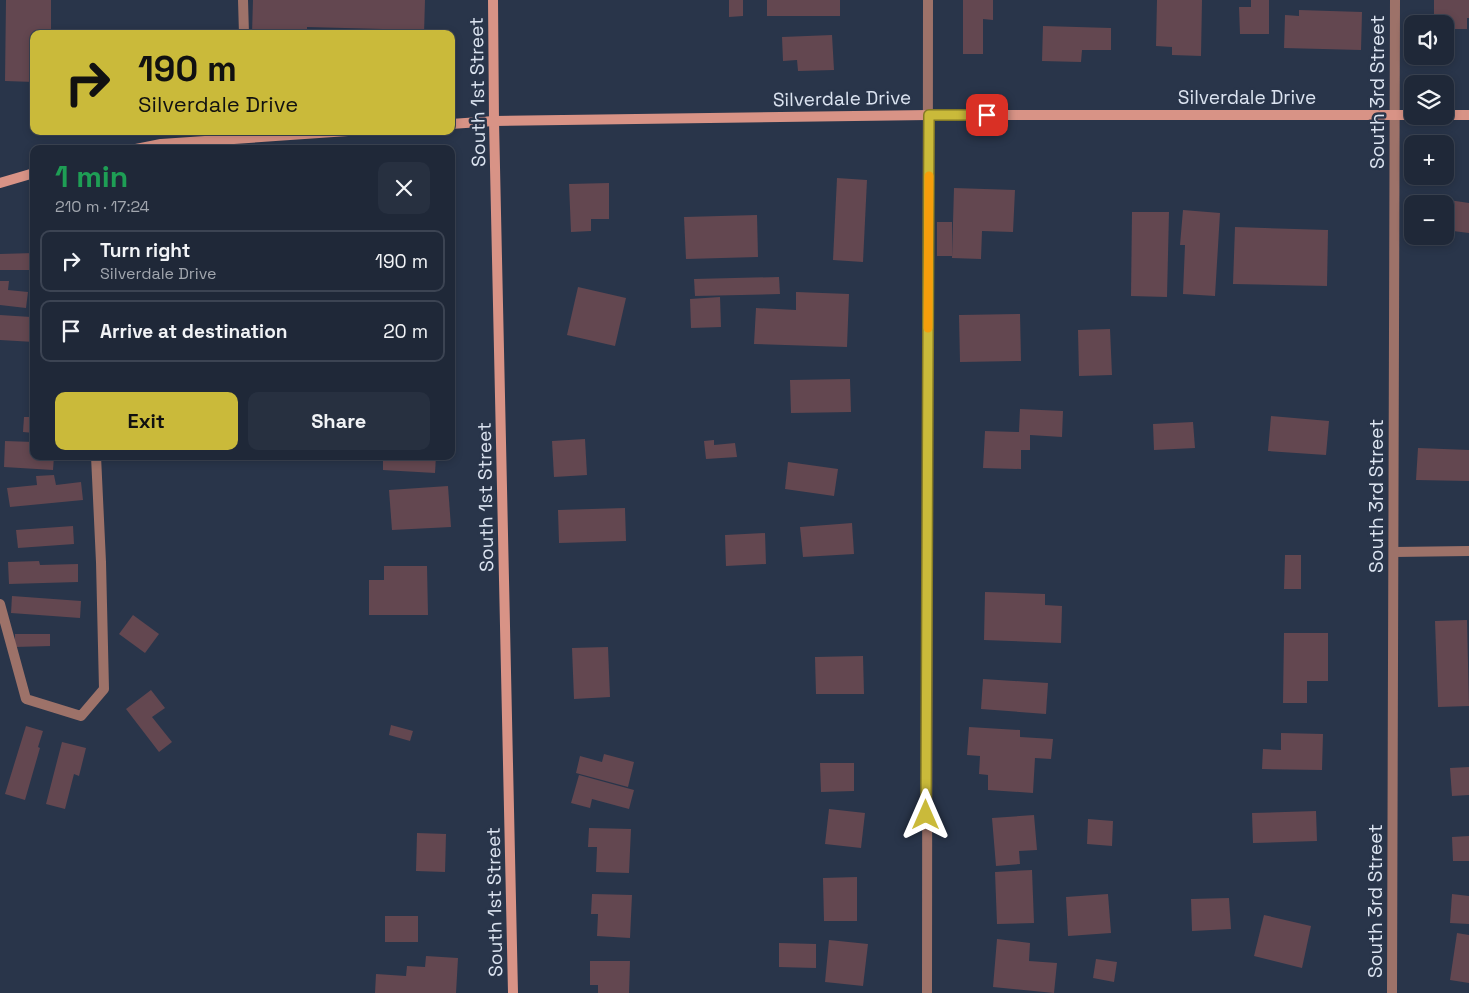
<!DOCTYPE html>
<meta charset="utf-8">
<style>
:root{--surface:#1f2838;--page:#273040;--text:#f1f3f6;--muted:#a1a6ae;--line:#3c4453;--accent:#caba3a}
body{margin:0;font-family:"Space Grotesk",sans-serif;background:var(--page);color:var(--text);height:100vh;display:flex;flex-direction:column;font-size:19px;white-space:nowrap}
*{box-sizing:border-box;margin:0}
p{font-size:16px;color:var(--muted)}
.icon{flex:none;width:28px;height:28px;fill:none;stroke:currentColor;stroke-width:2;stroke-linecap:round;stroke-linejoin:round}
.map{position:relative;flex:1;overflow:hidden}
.panel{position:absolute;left:30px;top:145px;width:425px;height:315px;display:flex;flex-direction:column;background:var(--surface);border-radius:10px;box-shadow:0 2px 8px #0003,0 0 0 1px var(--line)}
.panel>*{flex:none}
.top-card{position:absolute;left:30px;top:30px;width:425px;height:105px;border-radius:10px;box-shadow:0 2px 8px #0003,0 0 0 1px var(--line);background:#caba3a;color:#111;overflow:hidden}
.fabs{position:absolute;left:1404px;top:15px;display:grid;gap:10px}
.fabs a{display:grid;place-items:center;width:50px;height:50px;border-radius:10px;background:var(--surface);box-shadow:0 2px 8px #0003,0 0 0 1px var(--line);font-size:25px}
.pin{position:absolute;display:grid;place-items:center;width:42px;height:42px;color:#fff;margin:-21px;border-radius:10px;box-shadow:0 2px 8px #0006}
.me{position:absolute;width:55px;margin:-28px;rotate:0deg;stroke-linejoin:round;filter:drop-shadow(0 0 4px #0008)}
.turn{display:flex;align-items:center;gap:18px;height:105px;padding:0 25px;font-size:22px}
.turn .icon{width:65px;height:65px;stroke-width:2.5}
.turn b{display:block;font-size:35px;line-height:42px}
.round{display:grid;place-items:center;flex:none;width:52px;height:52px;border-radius:10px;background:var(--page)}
.overview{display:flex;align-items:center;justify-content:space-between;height:85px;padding:0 25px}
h1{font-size:30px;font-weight:800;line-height:38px;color:#1e9e55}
.button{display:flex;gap:10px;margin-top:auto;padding:10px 25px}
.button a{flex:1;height:58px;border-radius:10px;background:var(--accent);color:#111;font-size:20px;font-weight:800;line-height:58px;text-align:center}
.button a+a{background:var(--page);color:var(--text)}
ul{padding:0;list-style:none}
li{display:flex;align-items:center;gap:15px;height:62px;margin:0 10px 8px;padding:0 15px;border:2px solid var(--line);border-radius:10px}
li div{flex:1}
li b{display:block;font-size:19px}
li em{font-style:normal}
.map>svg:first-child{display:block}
.building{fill:#634750}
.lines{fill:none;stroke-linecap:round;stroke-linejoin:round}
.lane{stroke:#9d7269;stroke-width:10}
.street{stroke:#9d7269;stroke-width:10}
.secondary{stroke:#d89386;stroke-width:10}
.route-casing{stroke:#837926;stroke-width:12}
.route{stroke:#caba3a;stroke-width:9}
.slow{stroke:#f59e0b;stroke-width:9}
.labels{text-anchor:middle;stroke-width:5;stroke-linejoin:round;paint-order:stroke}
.street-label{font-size:19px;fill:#dbe3f0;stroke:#29354a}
</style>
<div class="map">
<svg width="1469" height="993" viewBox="0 0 1469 993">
<rect width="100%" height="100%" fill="#29354a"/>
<g class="building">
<polygon points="6,0 51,0 51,34 34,34 34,82 5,81"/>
<polygon points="253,0 425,0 424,34 382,34 382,29 307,27 307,34 252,34"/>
<polygon points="729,0 743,0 743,16 729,17"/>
<rect x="767" y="0" width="73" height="16"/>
<polygon points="963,0 993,0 993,20 983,19 983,54 963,54"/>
<polygon points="1157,0 1202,0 1201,56 1172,55 1172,47 1156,46"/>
<polygon points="1251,0 1269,0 1269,34 1240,34 1239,7 1251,7"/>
<polygon points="1434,0 1469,0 1469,18 1467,18 1467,29 1445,29 1445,24 1434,24"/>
<polygon points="1299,10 1362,12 1361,50 1284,48 1285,15 1299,16"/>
<polygon points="1043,26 1111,28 1111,50 1082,50 1081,62 1042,61"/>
<polygon points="832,35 834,70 798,71 797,60 783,61 782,37"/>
<polygon points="837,178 867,180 863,262 833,260"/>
<polygon points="609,183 609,219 591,219 591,231 571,232 569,184"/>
<polygon points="954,188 1015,190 1013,232 982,231 981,259 952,258"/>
<polygon points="1415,195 1469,203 1469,233 1445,230 1445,204 1414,204"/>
<polygon points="1183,210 1220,213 1215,296 1183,294 1185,245 1180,245"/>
<polygon points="1132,212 1169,212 1167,297 1131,296"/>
<polygon points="451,215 456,215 455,236 451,236"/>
<polygon points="757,215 758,257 686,259 684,217"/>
<rect x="937" y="222" width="15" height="34"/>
<polygon points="1411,223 1412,236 1435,236 1434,243 1409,240"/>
<polygon points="1235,227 1328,230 1327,286 1233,284"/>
<polygon points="34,253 34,270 0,270 0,254"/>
<polygon points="779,277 780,294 695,296 694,279"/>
<polygon points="0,281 9,281 8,290 28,292 26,308 0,305"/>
<polygon points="578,287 626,298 615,346 567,335"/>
<polygon points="796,292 849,294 847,347 754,344 756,308 796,310"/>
<polygon points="720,297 721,327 691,328 690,299"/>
<polygon points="1020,314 1021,361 960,362 959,315"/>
<polygon points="0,315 31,317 31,323 34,324 34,342 0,340"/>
<polygon points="1110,329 1112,375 1079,376 1078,330"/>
<polygon points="850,379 851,412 791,413 790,380"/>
<polygon points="1020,409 1063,411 1062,437 1030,435 1030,450 1021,450 1021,469 983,468 985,431 1019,432"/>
<polygon points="1271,416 1329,421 1326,455 1268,451"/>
<polygon points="24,417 34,417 34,433 23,432"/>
<polygon points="1193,422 1195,448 1154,450 1153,424"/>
<polygon points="585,439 587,475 554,477 552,441"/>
<polygon points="714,440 714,445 735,443 737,457 706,459 704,441"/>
<polygon points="5,441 34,442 34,456 54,456 53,470 4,467"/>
<polygon points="1418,448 1469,450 1469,481 1416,480"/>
<polygon points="383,456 436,456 435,473 383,470"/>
<polygon points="788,462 838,469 834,496 785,489"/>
<polygon points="54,475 56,485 81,482 83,500 10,507 7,488 37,485 36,476"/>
<polygon points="448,486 451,527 392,530 389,490"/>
<polygon points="625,508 626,541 559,543 558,510"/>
<polygon points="852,523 854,554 803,557 800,527"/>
<polygon points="73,526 74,544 18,548 16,530"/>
<polygon points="765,533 766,564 726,566 725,535"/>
<polygon points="1285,555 1301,555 1301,589 1284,589"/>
<polygon points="39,561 40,565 78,564 78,582 9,584 8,562"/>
<polygon points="384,566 427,566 428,615 369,615 369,580 384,580"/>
<polygon points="985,592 1045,594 1045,605 1062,606 1061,643 984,640"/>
<polygon points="12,596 81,601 80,618 11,613"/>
<polygon points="133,615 159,634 145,653 119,634"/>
<polygon points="1467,620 1469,706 1438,707 1435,621"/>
<polygon points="1284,633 1328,633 1328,681 1307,681 1307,703 1283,703"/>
<polygon points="15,634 50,634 50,646 15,647"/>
<polygon points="608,647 610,697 574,699 572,648"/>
<polygon points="863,656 864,694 816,694 815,657"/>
<polygon points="983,679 1048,683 1046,714 981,709"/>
<polygon points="151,690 165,708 152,717 172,742 159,752 126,709"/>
<polygon points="391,725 413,731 410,741 389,735"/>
<polygon points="26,726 43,731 38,747 40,748 25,800 5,794"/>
<polygon points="969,727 1020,730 1020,737 1053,739 1051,759 1035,758 1033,793 988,790 988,775 979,774 980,756 967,755"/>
<polygon points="1281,733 1323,734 1322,770 1262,769 1263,749 1281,750"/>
<polygon points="62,742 86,748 79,776 74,774 65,809 46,804"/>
<polygon points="604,754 634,762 628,787 576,773 580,756 602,762"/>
<polygon points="820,763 854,763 854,791 821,792"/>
<polygon points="1469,767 1469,795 1452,796 1450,768"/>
<polygon points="579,775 634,790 629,809 592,799 590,808 571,803"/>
<polygon points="829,809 865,813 861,848 825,844"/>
<polygon points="1316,811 1317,841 1253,843 1252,813"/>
<polygon points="1034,815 1037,850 1019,851 1020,864 996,866 992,818"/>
<polygon points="1088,819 1113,821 1112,846 1087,844"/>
<polygon points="589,828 631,829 629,873 596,872 597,847 588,847"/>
<polygon points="417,833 446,834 445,872 416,871"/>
<polygon points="1469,836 1469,861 1453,861 1452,837"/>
<polygon points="1032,870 1034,923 997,924 995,872"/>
<polygon points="857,877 857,921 824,921 823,878"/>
<polygon points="592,894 632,895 630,938 597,936 598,914 591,914"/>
<polygon points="1108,894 1111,933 1068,936 1066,897"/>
<polygon points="1452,894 1469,896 1469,924 1450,923"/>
<polygon points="1229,898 1231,929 1192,931 1191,899"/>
<polygon points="1264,915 1311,926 1302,968 1254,956"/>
<rect x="385" y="916" width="33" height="26"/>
<polygon points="1457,933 1469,935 1469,983 1450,980"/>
<polygon points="997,939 1030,943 1029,961 1057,963 1054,993 993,987"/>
<polygon points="829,940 868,944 863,986 825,982"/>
<polygon points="779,943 816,944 816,968 779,967"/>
<polygon points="426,956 458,958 456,993 375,993 376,974 406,976 407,966 425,967"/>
<polygon points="1096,959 1117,962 1114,982 1093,978"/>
<polygon points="590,961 630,961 629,993 598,993 598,985 590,985"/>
</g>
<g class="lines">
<g class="lane">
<polyline points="243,0 244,34"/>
<polyline points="0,604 26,699 81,716 104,689 101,562 96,456"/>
</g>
<g class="street">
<polyline points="1394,552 1469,551"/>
<polyline points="927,993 928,0"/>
<polyline points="1392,993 1395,0"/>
</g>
<g class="secondary">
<polyline points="493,0 494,121 513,993"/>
<polyline points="1445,115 1469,115"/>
<polyline points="451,124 494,121 929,115 1412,115"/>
<polyline points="136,149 161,144 348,131"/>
<polyline points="0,183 34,173"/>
</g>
</g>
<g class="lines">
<g class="route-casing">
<polyline id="route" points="926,815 929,115 987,115"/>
</g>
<use href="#route" class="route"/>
<polyline class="slow" points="928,328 929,176"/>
</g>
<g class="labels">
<g class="street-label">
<text transform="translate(477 92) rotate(-91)" y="7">South 1st Street</text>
<text transform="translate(1377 92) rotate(-90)" y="7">South 3rd Street</text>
<text x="1247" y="104">Silverdale Drive</text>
<text transform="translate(842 98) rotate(-1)" y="7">Silverdale Drive</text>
<text transform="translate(1376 496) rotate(-90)" y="7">South 3rd Street</text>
<text transform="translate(485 497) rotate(-91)" y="7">South 1st Street</text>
<text transform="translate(1375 901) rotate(-90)" y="7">South 3rd Street</text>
<text transform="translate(494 902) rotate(-91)" y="7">South 1st Street</text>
</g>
</g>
</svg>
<div class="fabs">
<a><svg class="icon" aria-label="sound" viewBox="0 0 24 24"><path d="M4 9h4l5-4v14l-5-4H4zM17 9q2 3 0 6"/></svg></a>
<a><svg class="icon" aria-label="layers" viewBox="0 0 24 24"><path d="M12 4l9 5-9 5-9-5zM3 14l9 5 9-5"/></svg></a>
<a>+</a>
<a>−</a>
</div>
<div class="pin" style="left:987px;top:115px;background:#d93025"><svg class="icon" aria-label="arrive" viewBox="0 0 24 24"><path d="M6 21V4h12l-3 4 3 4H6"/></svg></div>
<svg class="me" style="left:926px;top:815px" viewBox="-20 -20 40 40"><path d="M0-17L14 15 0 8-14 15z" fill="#caba3a" stroke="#fff" stroke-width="4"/></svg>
<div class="top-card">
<div class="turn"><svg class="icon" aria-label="right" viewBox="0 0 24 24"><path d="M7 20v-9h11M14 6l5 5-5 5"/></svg><div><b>190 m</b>Silverdale Drive</div></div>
</div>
<section class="panel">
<div class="overview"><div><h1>1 min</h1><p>210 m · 17:24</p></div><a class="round"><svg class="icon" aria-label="close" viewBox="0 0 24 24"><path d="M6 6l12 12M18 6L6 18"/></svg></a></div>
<ul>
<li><svg class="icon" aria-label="right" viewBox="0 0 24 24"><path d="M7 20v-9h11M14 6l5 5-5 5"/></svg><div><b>Turn right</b><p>Silverdale Drive</p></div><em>190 m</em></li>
<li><svg class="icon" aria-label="arrive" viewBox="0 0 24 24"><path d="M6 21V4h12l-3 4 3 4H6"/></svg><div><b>Arrive at destination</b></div><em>20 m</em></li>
</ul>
<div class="button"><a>Exit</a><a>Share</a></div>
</section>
</div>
